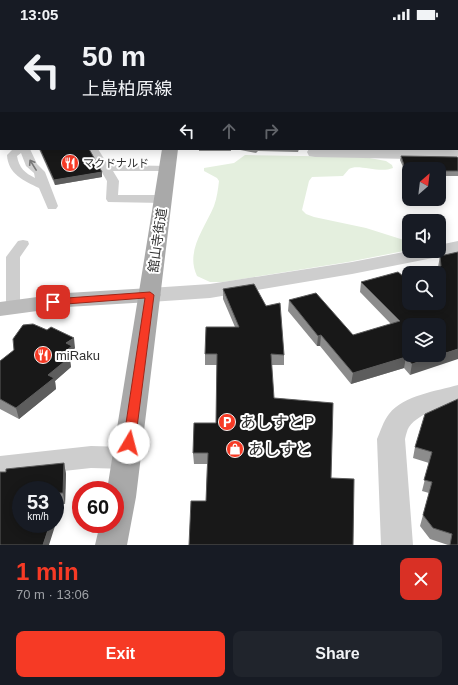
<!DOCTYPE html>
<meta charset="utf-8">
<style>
:root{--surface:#171b24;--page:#20242c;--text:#f1f3f6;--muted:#9ea1a6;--accent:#f63a25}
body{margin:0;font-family:Arial,"Noto Sans JP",sans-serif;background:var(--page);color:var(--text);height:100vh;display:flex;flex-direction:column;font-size:15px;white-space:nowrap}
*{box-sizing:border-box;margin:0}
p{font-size:13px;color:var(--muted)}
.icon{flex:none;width:22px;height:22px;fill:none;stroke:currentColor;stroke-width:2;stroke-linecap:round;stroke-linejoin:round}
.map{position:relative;height:517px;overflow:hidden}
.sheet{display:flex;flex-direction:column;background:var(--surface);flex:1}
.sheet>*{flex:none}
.banner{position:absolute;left:0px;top:0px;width:458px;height:122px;box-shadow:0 2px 10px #0003;background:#171b24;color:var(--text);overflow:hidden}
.needle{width:26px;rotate:28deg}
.tools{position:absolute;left:402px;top:134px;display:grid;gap:8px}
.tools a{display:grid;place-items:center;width:44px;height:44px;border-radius:8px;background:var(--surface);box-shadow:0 2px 10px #0003;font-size:20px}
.speed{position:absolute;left:12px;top:453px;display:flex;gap:8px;font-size:20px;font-weight:700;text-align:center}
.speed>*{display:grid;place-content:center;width:52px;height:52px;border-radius:50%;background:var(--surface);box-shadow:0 2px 10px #0003;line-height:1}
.speed small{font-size:10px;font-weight:400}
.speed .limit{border:6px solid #d22;background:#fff;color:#111}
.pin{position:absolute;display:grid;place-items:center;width:34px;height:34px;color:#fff;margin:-17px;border-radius:8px;box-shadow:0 2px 6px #0006}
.me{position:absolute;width:44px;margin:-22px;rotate:8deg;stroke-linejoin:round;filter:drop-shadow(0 0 3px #0008)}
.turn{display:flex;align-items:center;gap:14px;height:84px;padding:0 16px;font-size:18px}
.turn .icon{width:52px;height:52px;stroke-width:2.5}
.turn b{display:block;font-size:28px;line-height:34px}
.lanes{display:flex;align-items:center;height:38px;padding:0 16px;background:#0003;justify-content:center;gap:20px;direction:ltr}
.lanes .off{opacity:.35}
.round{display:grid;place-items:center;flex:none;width:42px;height:42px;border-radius:8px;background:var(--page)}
.summary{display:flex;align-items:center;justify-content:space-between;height:68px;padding:0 16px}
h1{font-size:24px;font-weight:700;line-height:30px;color:var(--accent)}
.primary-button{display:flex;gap:8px;margin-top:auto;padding:8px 16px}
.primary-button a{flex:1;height:46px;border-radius:8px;background:var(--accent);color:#fff;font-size:16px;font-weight:700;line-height:46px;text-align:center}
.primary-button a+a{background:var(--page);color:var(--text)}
.status{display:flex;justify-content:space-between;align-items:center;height:28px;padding:0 20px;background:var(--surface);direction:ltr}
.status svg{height:11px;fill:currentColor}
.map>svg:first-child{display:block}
.green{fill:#e4efde}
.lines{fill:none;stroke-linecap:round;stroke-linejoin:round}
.lane{fill:#cecece;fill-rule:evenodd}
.street{fill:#cecece;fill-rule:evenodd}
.secondary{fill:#bbb;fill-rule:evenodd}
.primary{fill:#a9a9a9;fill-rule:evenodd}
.wall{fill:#8c8c8c}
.shaded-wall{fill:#5d5d5d}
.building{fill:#181818;stroke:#5d5d5d;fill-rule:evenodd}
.oneway{stroke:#787878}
.route{fill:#f63a25;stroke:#a02618}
.labels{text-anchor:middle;stroke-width:4;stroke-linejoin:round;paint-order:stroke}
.far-poi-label{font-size:11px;fill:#313131;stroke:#fff;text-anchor:start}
.street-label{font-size:13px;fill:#313131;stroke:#fff}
.poi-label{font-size:13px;fill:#313131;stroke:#fff;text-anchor:start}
.near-poi-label{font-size:16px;fill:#313131;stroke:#fff;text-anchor:start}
</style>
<div class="status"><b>13:05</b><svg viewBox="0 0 49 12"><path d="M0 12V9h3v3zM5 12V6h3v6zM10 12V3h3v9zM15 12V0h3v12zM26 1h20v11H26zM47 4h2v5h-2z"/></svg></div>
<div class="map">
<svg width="458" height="517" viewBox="0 0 458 517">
<rect width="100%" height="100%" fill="#fff"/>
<path class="green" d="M245,127L364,129L386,133L392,137L393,140C379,146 358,135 349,141C347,143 345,146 343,148L312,149L309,153L302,182L306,186L314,189L366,200L407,213L409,214V222L348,234L223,254H210L197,248C185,223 205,200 214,178C217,170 218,161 219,153L217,150L204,143V140L234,135Z"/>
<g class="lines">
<g class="lane">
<path d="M13,121H30L37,136L45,144L58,178L56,181H48L39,160C24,153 8,146 7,127ZM21,125L26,138L34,145L35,150C25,145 19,140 17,128Z"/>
<polygon points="88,121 98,121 108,137 171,138 173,140 171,142 167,143 113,143 119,153 118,167 163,167 167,168 169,171 167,174 163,175 108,174 106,171 107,153"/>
<polygon points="23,212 28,213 29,216 20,229 20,279 18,282 13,283 8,282 6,279 6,229 18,213"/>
</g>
<g class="street">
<rect x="0" y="15" width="1" height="8"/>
<rect x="457" y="59" width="1" height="8"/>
<polygon points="309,121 458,122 458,132 315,129 309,128 307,124"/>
<polygon points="458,213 458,225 352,246 210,270 150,274 142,272 139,267 142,262 150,260 210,256 352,234 409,223 439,223 439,217"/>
<path d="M458,357V375C442,380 420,384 409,399C407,402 406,407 405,411L413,517H381L377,411C381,402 383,394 389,386C404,367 437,363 458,357Z"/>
<polygon points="91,418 127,419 137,422 141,430 137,438 127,441 91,440 0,450 0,428"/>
</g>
<polygon class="secondary" points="150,260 158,262 161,267 158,272 150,274 67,279 0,288 0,274 67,265"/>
<g class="primary">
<rect x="181" y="0" width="12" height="1"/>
<polygon points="162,121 178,121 136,469 127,517 95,517 100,496 115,496 115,462 107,462"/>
</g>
</g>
<g class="wall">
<polygon points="78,0 164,0 164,1 81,1"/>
<polygon points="398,0 458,0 458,51 457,51 457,1 399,1"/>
<rect x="457" y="88" width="1" height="30"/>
<polygon points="39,121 89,121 102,144 102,149 55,157"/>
<rect x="199" y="121" width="32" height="2"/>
<polygon points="235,121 299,121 298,124 258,123 256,125"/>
<polygon points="401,128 458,130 458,148 439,148 439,141 409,141 409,145 405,144 400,132"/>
<polygon points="458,224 410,347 404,340 351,356 320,318 317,318 288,283 289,272 353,307 391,296 360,264 361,254 403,248 438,239 440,228"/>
<polygon points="223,261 284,327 284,337 272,337 206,473 207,436 194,436 193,425 216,395 217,337 205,337 205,326 235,299 223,271"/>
<polygon points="47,302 75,320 73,322 74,329 70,332 71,339 55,353 56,361 19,391 0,381 0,333"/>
<polygon points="458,371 458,517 448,517 430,511 420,498 429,465 422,463 429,435 413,430 415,419"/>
<polygon points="64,435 66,446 65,476 62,476 6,444"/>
</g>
<g class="shaded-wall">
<polygon points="102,144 102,149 55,157 54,152"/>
<polygon points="321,307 320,318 317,318 318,308"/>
<polygon points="74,310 75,320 73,322 74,329 70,332 71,339 55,353 56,361 19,391 16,380 48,347 63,325 66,315"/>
<polygon points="458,321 458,331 410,347 412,336"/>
<polygon points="406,329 404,340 351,356 353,345"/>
<polygon points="64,435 66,446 65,476 63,465"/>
<polygon points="59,465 62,476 49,517 43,517 50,496 55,496 55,479"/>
</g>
<g class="building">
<polygon points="91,0 163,0 163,1 94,1"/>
<polygon points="401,0 458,0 458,46 457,46 457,1 401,1"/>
<rect x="457" y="88" width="1" height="24"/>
<polygon points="40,121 89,121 102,144 54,152"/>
<polygon points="401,128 457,129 458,130 458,143 439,143 439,141 414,141 414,140 405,140"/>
<path d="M458,224V321L412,336L406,329L353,345L321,307L318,308L289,272L316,265L353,307L400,293L361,254L398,244L403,248L409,247V275H439V245H415L441,238L440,228ZM409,297H439V327H409Z"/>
<polygon points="254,256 266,278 280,275 284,327 271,326 274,370 333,375 331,450 354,451 353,517 189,517 191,473 206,473 208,425 193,425 194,395 216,395 217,326 205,326 206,299 239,299 223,261"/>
<polygon points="33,296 47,302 51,299 74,310 66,315 72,318 63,325 70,329 48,347 54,350 16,380 0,371 0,333 14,322 13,311 23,297"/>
<polygon points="458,371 458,517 450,517 452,506 433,500 423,487 432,454 424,452 432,424 415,419 425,386"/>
<polygon points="64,435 63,465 59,465 55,479 55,462 21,462 21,496 50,496 43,517 0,517 0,444 6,444 6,441"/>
</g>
<defs><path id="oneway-shaft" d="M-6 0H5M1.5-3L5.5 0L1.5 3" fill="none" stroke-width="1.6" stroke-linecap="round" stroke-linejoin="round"/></defs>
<use class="oneway" href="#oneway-shaft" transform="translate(33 137) rotate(-122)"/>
<polygon class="route" points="150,264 154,267 135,415 133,418 129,419 125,418 123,415 145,270 53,277 49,274 53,271"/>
<defs>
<g id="restaurant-disc" transform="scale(0.9)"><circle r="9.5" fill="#f63a25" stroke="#fff"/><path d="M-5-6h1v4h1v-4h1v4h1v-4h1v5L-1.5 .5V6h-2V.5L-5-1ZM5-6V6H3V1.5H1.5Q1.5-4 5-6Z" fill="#fff"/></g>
<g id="parking-disc" transform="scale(0.9)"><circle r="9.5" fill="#f63a25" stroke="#fff"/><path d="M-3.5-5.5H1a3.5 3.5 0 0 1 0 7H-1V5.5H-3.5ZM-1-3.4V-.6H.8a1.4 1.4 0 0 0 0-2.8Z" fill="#fff"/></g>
<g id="shop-disc" transform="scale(0.9)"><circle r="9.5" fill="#f63a25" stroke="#fff"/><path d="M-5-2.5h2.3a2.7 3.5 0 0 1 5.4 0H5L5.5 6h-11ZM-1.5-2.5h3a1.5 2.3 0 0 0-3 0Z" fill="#fff"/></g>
</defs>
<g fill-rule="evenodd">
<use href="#restaurant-disc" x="70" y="135"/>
<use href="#restaurant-disc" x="43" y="327"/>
<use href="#parking-disc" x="227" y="394"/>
<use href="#shop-disc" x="235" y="421"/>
</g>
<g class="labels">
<g class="far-poi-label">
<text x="83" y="139">マクドナルド</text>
</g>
<g class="street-label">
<text transform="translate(157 212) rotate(-82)" y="5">舘山寺街道</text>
</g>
<g class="poi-label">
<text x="56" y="332">miRaku</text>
</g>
<g class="near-poi-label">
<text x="240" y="400">あしすとP</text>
<text x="248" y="427">あしすと</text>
</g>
</g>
</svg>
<div class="tools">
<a><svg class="needle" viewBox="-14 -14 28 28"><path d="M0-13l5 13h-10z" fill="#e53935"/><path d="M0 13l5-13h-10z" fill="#9ea1a6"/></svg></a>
<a><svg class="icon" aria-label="sound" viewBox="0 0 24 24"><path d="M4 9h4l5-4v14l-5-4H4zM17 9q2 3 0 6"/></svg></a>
<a><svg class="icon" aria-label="search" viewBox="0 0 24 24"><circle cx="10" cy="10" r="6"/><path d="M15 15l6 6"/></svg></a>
<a><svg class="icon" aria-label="layers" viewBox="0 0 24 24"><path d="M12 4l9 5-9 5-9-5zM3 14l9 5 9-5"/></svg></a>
</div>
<div class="speed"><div>53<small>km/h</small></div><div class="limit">60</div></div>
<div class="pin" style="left:53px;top:274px;background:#d93025"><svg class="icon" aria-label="arrive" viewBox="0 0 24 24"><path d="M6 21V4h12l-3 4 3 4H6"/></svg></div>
<svg class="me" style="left:129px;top:415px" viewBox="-20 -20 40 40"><circle r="19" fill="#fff"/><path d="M0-13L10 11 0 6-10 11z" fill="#f63a25"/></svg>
<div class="banner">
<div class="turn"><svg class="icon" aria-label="left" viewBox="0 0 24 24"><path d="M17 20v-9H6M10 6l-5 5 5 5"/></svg><div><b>50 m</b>上島柏原線</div></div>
<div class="lanes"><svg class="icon" aria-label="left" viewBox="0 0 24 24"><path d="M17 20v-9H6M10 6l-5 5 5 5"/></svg><svg class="icon off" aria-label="ahead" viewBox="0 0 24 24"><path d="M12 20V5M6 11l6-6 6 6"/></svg><svg class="icon off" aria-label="right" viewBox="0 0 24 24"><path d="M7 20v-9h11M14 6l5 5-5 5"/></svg></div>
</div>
</div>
<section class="sheet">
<div class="summary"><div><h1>1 min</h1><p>70 m · 13:06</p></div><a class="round" style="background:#d93025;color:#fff"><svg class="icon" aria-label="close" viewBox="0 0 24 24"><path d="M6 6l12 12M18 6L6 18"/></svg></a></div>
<div class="primary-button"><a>Exit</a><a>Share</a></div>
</section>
